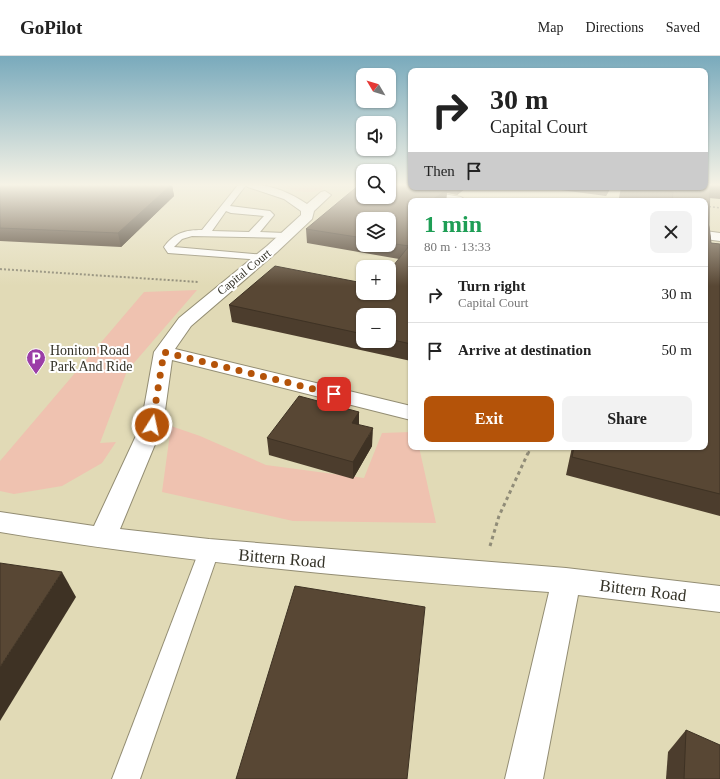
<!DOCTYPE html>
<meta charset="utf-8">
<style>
:root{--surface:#fff;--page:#f2f2f2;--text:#222;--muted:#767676;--line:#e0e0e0;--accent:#b45309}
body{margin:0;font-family:"Times New Roman",serif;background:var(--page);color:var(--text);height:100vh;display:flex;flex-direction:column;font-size:15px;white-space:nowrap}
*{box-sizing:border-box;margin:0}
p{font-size:13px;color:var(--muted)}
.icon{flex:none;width:22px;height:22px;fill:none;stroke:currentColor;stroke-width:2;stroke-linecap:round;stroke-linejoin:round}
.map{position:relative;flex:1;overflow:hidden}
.panel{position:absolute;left:408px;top:142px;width:300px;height:252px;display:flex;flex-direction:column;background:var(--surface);border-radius:8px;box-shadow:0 1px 3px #0004}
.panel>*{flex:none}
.top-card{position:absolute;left:408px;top:12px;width:300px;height:122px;border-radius:8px;box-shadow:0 1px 3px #0004;background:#fff;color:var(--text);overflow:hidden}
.needle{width:26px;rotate:308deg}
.buttons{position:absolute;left:356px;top:12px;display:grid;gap:8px}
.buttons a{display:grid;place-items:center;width:40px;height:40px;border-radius:8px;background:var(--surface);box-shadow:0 1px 3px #0004;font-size:20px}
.pin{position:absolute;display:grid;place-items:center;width:34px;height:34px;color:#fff;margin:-17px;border-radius:8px;box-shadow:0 2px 6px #0006}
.me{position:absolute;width:44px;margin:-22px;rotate:10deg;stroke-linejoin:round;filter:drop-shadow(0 0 3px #0008)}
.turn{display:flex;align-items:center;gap:14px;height:84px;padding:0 16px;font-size:18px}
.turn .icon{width:52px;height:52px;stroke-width:2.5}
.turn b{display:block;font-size:28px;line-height:34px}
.then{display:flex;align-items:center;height:38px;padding:0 16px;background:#0003;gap:8px;font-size:15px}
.round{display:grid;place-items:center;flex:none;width:42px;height:42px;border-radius:8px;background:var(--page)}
.head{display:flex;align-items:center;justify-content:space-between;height:68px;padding:0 16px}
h1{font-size:24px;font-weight:800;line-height:30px;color:#1e9e55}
.action{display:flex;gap:8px;margin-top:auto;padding:8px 16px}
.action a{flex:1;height:46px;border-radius:8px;background:var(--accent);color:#fff;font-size:16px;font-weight:800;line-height:46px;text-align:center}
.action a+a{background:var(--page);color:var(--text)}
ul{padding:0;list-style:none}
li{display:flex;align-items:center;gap:12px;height:56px;padding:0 16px;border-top:1px solid var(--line)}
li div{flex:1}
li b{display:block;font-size:15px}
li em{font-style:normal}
header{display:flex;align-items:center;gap:24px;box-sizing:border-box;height:56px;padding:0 20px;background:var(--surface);border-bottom:1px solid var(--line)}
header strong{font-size:19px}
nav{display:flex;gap:22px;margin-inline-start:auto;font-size:14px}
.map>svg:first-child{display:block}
.built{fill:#e1dab6;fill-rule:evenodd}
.green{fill:#efc2b0}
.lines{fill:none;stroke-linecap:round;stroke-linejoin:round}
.lane-casing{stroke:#938d73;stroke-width:2}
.street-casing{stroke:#938d73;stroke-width:2}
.secondary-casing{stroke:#938d73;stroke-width:2}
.path-far3{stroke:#908c78;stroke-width:1.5;stroke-dasharray:2 2;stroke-linecap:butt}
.path-far2{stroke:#908c78;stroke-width:2;stroke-dasharray:2 2;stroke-linecap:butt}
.path-far1{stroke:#908c78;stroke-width:2.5;stroke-dasharray:3 3;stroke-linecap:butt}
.path{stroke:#908c78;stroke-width:3;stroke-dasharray:3.5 3.5;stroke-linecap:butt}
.lane{fill:#fff;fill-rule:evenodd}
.street{fill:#fff;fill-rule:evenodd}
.secondary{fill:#fff;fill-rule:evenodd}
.wall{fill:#4c3d2d;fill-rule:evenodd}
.shaded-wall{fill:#3e3224}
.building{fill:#584734;stroke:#3e3224}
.route{stroke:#b45309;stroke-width:7;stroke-dasharray:0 12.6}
.labels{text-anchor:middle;stroke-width:4;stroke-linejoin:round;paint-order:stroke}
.far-street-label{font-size:12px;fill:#343227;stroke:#fff}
.poi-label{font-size:14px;fill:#343227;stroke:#fff;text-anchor:start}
.near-street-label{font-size:17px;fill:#343227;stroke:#fff}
</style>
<header>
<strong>GoPilot</strong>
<nav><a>Map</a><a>Directions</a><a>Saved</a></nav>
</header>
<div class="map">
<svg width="720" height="723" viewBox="0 0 720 723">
<rect width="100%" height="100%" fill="#eae4c8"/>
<path class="built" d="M0,129H363V141H389V129L411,131H705L720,129V723H0ZM411,145H705V391H411ZM363,163H389V189H363ZM363,211H389V237H363ZM363,259H389V285H363Z"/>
<g class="green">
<path d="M274,129H323V131L322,134C304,139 292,133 274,129Z"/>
<polygon points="197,234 127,315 100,387 116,386 102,407 62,430 14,438 0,435 0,405 144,236"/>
<polygon points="171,370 200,380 266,409 364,422 382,377 411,376 411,391 419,391 436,467 293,465 162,436"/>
</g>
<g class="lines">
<g class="lane-casing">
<g id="lane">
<path d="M238,129H246L230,150L270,155L274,159L260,176L285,177L289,178L290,180L289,182L192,180L182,183L174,191L266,199L267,201L266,203L262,204L168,197L164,191C174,177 185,174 202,174ZM226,155L231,157L264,160L249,176L212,175Z"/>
<polygon points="209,487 216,489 219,495 140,723 112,723 199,495 202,489"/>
</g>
</g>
<g class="street-casing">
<path id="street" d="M246,129C268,127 289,136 307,148L321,136L325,135L331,139L314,155L312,163L277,196L191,270L175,293L411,350V364L172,304L163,369L120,473L209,483L566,512L720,530V556L578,539L543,723H505L549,536C365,523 182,506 0,476V456L94,470L141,369L154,296L179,262L267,190L301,159V155L284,143L248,131Z"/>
</g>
<g class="secondary-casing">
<g id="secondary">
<polygon points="389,129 461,141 467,145 442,145 389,134"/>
<polygon points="705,175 720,177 720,185 705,183"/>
</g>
</g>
<polyline class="path-far3" points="705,150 720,152"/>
<polyline class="path-far2" points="0,213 199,226"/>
<polyline class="path-far1" points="528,398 531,391"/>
<polyline class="path" points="490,490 499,460 528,397"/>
<use href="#lane" class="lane"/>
<use href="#street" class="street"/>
<use href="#secondary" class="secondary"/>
</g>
<g class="wall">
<polygon points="0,129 172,129 174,140 121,191 0,185"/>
<polygon points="705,129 720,129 720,143 709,142 709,169 711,187 720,188 720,460 566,419 572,391 705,391 705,145 639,145 619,142 621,131 705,131"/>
<path d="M411,131H467L457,139L447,137L446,145H411V305L232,266L229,249L389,237L399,203L307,187L306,173ZM363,163H389V189H363ZM363,259H389V285H363Z"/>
<polygon points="538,131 611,131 606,140"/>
<polygon points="359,356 359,369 372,390 353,423 269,399 267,382"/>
<polygon points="686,674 720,723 666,723 668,696"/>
</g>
<g class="shaded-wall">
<polygon points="171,129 172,129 174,140 121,191 118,177"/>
<polygon points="457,131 467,131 457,139"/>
<polygon points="608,131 611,131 606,140"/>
<polygon points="447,134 446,145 430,145"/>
<polygon points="359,356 359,373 352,367"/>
<polygon points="373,372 372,390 353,423 353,406"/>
<polygon points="62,516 76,541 0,665 0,611"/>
</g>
<g class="building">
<polygon points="0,129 171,129 118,177 0,172"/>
<polygon points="359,129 363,129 363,141 389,141 389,129 411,129 411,131 433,131 447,134 430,145 411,145 411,288 389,283 389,259 363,259 363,278 229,249 275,210 363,227 363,237 389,237 389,215 409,190 389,187 389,163 363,163 363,182 306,173"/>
<polygon points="705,129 710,129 709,169 711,187 720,188 720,438 572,401 574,391 705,391 705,145 672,145 673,136 635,131 705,131"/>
<polygon points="299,340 359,356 352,367 373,372 353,406 267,382"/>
<polygon points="0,507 62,516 0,611"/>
<polygon points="295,530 425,551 407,723 236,723"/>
<polygon points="686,674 720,689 720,723 684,723"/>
</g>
<linearGradient id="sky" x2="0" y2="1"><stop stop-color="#79aabc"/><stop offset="0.56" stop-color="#f6f3e6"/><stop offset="1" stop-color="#f6f3e6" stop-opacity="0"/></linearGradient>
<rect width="720" height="230" fill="url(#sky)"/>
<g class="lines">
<polyline class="route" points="152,369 164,296 334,338"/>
</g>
<defs>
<g id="parking-pin" transform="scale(1)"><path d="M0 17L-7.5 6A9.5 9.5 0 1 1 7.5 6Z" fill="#9b3ea7" stroke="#fff"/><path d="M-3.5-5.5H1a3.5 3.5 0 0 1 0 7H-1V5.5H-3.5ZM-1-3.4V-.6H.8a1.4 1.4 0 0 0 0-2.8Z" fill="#fff"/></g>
</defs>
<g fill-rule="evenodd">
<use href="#parking-pin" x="36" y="302"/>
</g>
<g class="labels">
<g class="far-street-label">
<text transform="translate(244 216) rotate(-39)" y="4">Capital Court</text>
</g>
<g class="poi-label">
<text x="50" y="299">Honiton Road<tspan x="50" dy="16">Park And Ride</tspan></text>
</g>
<g class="near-street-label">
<text transform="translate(282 502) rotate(5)" y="6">Bittern Road</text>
<text transform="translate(643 534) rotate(7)" y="6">Bittern Road</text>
</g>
</g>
</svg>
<div class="buttons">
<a><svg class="needle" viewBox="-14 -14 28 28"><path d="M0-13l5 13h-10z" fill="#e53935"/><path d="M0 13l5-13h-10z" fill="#767676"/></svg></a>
<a><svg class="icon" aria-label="sound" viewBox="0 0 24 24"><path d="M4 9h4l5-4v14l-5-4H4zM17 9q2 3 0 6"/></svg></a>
<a><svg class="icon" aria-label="search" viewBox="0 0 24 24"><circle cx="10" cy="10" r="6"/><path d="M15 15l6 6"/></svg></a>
<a><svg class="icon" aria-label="layers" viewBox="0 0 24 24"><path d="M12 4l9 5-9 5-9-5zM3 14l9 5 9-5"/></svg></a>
<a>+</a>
<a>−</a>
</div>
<div class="pin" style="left:334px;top:338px;background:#d93025"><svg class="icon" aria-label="arrive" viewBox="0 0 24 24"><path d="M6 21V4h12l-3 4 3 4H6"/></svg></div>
<svg class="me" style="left:152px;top:369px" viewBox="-20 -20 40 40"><circle r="17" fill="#b45309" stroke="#fff" stroke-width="3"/><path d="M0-11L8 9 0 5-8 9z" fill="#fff"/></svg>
<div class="top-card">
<div class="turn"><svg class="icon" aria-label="right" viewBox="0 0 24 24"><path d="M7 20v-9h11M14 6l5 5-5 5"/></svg><div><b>30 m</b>Capital Court</div></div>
<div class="then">Then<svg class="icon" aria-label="arrive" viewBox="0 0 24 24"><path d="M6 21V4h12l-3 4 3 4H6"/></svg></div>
</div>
<section class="panel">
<div class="head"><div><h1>1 min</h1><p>80 m · 13:33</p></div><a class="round"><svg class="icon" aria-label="close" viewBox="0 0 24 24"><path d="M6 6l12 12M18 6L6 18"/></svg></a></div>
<ul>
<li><svg class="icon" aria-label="right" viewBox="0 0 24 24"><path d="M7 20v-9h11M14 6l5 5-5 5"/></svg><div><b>Turn right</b><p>Capital Court</p></div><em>30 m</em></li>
<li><svg class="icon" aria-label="arrive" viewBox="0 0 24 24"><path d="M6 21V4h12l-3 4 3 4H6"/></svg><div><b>Arrive at destination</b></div><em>50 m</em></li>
</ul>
<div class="action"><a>Exit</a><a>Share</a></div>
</section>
</div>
